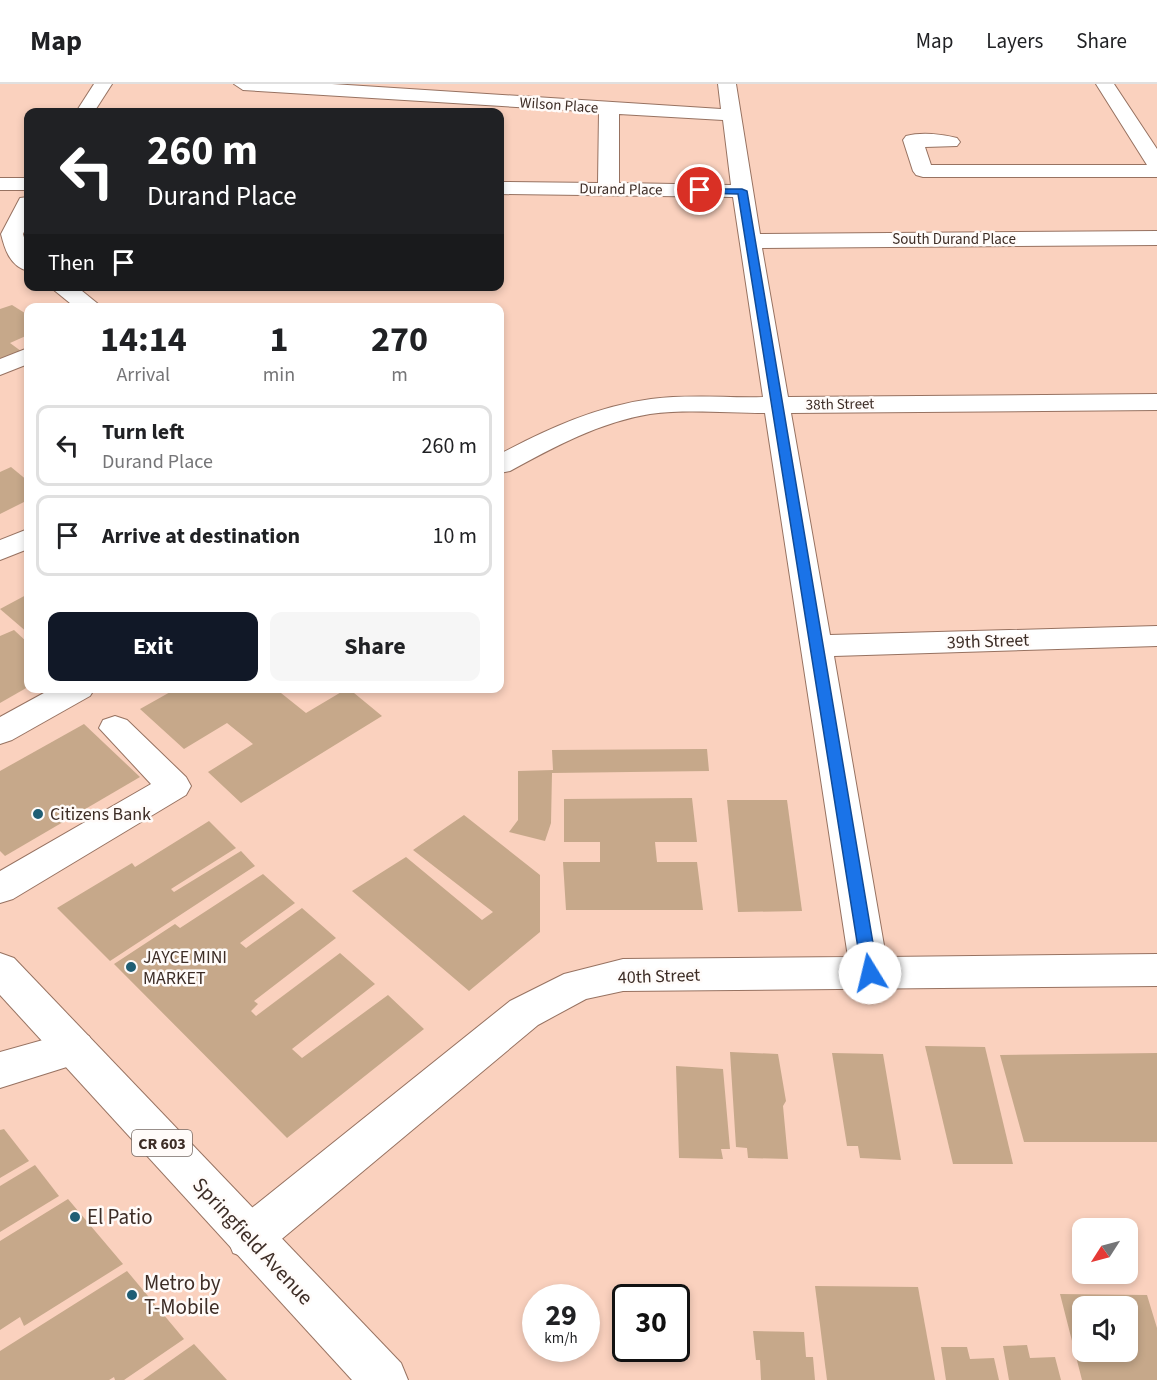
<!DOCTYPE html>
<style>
:root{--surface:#fff;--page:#f6f6f6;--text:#202124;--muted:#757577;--line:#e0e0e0;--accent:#111827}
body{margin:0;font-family:"Source Sans 3",sans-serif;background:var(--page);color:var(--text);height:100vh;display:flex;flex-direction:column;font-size:22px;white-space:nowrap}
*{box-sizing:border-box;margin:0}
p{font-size:20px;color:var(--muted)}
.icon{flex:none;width:33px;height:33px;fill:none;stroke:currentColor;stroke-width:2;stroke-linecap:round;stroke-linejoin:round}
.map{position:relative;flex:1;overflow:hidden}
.details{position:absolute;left:24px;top:219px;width:480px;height:390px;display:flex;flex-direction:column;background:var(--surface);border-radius:12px;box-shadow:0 3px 9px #0003}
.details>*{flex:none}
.guide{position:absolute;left:24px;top:24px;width:480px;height:183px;border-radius:12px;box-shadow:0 3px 9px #0003;background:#202124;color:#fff;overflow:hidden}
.needle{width:39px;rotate:234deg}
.fabs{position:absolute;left:1072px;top:1134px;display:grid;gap:12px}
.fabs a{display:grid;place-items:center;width:66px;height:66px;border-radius:12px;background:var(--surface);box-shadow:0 3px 9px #0003;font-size:30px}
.speed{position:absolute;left:522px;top:1200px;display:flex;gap:12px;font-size:30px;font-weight:700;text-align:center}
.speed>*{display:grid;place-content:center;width:78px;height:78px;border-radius:50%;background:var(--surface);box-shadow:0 3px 9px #0003;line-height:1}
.speed small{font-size:15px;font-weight:400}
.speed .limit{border:3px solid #111;border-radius:9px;background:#fff;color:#111}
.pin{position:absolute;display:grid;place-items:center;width:51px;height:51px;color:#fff;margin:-26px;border:3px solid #fff;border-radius:50%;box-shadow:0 2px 6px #0007}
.me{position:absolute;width:66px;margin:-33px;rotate:351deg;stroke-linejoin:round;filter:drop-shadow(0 0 4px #0008)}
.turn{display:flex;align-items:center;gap:21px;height:126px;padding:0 24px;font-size:27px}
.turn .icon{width:78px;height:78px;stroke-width:2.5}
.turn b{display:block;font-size:42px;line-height:51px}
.then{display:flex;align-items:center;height:57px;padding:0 24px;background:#0003;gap:12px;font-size:22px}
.eta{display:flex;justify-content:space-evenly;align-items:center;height:102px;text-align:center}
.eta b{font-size:36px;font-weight:700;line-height:42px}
.action{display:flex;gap:12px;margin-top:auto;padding:12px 24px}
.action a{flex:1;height:69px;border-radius:12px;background:var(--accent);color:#fff;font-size:24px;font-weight:700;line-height:69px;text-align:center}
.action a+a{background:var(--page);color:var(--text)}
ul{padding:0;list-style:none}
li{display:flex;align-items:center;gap:18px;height:81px;margin:0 12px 9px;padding:0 12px;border:3px solid var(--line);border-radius:12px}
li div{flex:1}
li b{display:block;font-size:22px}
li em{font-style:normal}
header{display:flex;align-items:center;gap:36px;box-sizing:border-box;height:84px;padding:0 30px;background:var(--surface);border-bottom:2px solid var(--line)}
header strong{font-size:28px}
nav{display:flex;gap:33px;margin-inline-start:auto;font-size:21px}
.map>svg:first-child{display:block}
.building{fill:#c6a88a;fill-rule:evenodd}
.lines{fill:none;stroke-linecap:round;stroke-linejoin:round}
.minor-casing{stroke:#977261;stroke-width:2}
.major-casing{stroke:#977261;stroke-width:2}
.minor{fill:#fff;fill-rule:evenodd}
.major{fill:#fff;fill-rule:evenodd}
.route{fill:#1a73e8;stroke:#114b97;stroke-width:1.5}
.poi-dot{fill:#1f5e74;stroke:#fffbf9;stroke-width:2}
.labels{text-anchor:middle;stroke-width:5;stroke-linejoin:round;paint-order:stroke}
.far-street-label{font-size:15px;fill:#3d2d26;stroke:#fffbf9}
.shield{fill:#fffbf9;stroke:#776b65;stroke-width:1.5}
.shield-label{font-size:16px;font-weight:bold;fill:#3d2d26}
.street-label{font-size:18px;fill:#3d2d26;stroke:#fffbf9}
.poi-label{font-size:18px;fill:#3d2d26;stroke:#fffbf9;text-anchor:start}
.near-poi-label{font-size:21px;fill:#3d2d26;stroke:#fffbf9;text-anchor:start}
.near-street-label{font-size:21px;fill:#3d2d26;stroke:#fffbf9}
</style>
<header>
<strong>Map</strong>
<nav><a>Map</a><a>Layers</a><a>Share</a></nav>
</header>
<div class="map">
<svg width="1157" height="1296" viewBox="0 0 1157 1296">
<rect width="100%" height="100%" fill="#fad1be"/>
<g class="building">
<polygon points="12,221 28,231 28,251 10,259 25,270 0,280 0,225"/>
<polygon points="11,383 28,397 28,416 0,430 0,388"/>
<polygon points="28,510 28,549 0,525"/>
<polygon points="14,546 28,559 28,603 0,619 0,552"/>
<polygon points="183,604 289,604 281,609 306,629 348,604 382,632 241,719 208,688 253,660 227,639 184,665 140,625 172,607 175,609"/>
<polygon points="84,640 140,693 5,772 0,767 0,687"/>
<polygon points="707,665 709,687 552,689 551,739 545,757 509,748 518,736 518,687 553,686 552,666"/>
<polygon points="692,714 697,758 655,758 657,778 697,778 703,826 566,826 563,778 600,778 600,758 564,758 564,715"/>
<polygon points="727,716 787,716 802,827 738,828"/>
<polygon points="464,731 540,791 540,848 469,907 352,807 406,773 482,836 493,828 413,766"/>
<polygon points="209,737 236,764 171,805 174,808 241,767 255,782 110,877 57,824 132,779 135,783"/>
<polygon points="263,790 295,819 240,859 246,864 302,824 336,854 254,917 258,920 251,927 256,932 340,869 375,900 292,965 302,974 388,911 424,945 287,1054 114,880 175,840 180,844"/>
<polygon points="925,962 985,963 1013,1080 953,1080"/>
<polygon points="730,968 778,970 786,1017 783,1022 788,1075 748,1074 747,1064 736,1063"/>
<polygon points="832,969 883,970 901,1076 860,1074 858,1062 847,1062"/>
<polygon points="1157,969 1157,1058 1024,1058 1000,971"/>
<polygon points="676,982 723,985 730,1065 721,1065 723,1075 679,1074"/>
<polygon points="4,1045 29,1077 0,1094 0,1046"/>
<polygon points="35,1081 59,1112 0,1148 0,1102"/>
<polygon points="68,1115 123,1180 24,1242 20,1233 0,1246 0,1157"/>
<polygon points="127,1187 184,1255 124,1296 115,1296 114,1293 109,1296 0,1296 0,1267"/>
<polygon points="815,1202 918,1203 935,1296 827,1296"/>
<path d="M1060,1210L1147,1211L1157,1244V1296H1082ZM1083,1222H1128V1268H1083Z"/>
<polygon points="753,1247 804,1248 806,1273 813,1273 815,1296 761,1296 760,1276 756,1276"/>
<polygon points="194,1260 227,1296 143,1296"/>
<polygon points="1027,1261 1030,1274 1055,1273 1061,1296 1009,1296 1003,1262"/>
<polygon points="941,1263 967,1263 970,1275 994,1274 999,1296 946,1296"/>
</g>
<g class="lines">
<g class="minor-casing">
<g id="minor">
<polygon points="94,0 112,0 94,28 76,28"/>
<path d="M234,0H332L721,25L718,0H736L760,150L1157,147V161L762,164L788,313L1157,310V326L791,329L830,551L1157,542V562L834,572L886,873L1157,870V902L623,907L586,915L538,941L265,1169L249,1175L233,1169L227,1154L233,1139L510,917L564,890L623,875L848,873L765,329C729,329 685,325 650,330C600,338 554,363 510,387L500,389V370C547,345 598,322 651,315C687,310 727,314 763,313L733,113L500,110V98L598,99L599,28L243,6ZM619,30L723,36L731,101L619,99Z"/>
<path d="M1096,0H1114L1157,65V93H923L916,91L913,87L903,56L906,52C921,48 942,50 957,54L960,58L957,62L925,63L931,81H1147Z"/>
<rect x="0" y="94" width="28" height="12"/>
<path d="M28,113V139L23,150L28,167V187C10,182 5,166 1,150L20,114Z"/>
<polygon points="49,202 76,202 103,224 76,224"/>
<polygon points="28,264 28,280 0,291 0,275"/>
<polygon points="28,445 28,465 0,476 0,456"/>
<polygon points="53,604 95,604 90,612 12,656 0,660 0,633"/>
<polygon points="115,632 127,636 186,693 191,702 186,711 13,815 0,819 0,787 151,700 99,644 103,636"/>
<polygon points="75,947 89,952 95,964 89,976 0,1004 0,968"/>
</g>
</g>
<g class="major-casing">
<polygon id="major" points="0,869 14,874 401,1279 408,1296 352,1296 0,911"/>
</g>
<use href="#minor" class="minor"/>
<use href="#major" class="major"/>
</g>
<polygon class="route" points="697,105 742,105 747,107 878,889 870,895 862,889 738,110 700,109 697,108"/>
<g class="poi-dot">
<circle cx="38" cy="730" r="6"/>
<circle cx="131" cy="883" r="6"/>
<circle cx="75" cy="1133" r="6"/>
<circle cx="132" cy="1211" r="6"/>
</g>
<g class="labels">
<g class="far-street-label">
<text transform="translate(559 21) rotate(4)" y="5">Wilson Place</text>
<text transform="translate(621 105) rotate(1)" y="5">Durand Place</text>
<text x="954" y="160">South Durand Place</text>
<text transform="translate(840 320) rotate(-1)" y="5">38th Street</text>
</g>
<rect class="shield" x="132" y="1046" width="60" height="26" rx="4.5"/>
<g class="shield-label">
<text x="162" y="1065">CR 603</text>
</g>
<g class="street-label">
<text transform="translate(988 557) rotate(-2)" y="6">39th Street</text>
<text transform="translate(659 892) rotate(-2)" y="6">40th Street</text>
</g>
<g class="poi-label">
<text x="50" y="736">Citizens Bank</text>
<text x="143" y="879">JAYCE MINI<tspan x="143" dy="21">MARKET</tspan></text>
</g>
<g class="near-poi-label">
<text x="87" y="1140">El Patio</text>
<text x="144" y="1206">Metro by<tspan x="144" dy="24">T-Mobile</tspan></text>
</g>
<g class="near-street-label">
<text transform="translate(253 1157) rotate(47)" y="7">Springfield Avenue</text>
</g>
</g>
</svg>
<div class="fabs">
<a><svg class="needle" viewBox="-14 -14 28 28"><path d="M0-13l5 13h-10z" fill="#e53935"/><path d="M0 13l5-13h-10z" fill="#757577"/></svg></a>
<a><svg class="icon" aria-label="sound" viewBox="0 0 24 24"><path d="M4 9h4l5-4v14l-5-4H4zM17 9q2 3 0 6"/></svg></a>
</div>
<div class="speed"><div>29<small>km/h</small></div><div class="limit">30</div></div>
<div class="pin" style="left:700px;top:106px;background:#d93025"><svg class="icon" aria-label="arrive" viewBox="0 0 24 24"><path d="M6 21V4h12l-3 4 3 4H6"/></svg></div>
<svg class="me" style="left:870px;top:889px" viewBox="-20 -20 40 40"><circle r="19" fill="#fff"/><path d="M0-13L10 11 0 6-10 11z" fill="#1a73e8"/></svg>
<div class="guide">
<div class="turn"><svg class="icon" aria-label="left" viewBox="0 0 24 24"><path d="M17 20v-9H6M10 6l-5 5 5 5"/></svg><div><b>260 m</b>Durand Place</div></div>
<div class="then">Then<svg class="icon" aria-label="arrive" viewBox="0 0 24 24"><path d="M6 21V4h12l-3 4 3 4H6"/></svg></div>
</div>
<section class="details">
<div class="eta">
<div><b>14:14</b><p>Arrival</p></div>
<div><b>1</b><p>min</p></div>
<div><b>270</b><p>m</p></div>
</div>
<ul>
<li><svg class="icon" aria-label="left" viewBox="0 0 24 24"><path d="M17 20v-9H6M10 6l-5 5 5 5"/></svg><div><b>Turn left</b><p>Durand Place</p></div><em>260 m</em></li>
<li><svg class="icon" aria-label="arrive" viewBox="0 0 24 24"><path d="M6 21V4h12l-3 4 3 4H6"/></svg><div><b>Arrive at destination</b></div><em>10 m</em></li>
</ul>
<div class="action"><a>Exit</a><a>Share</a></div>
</section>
</div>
